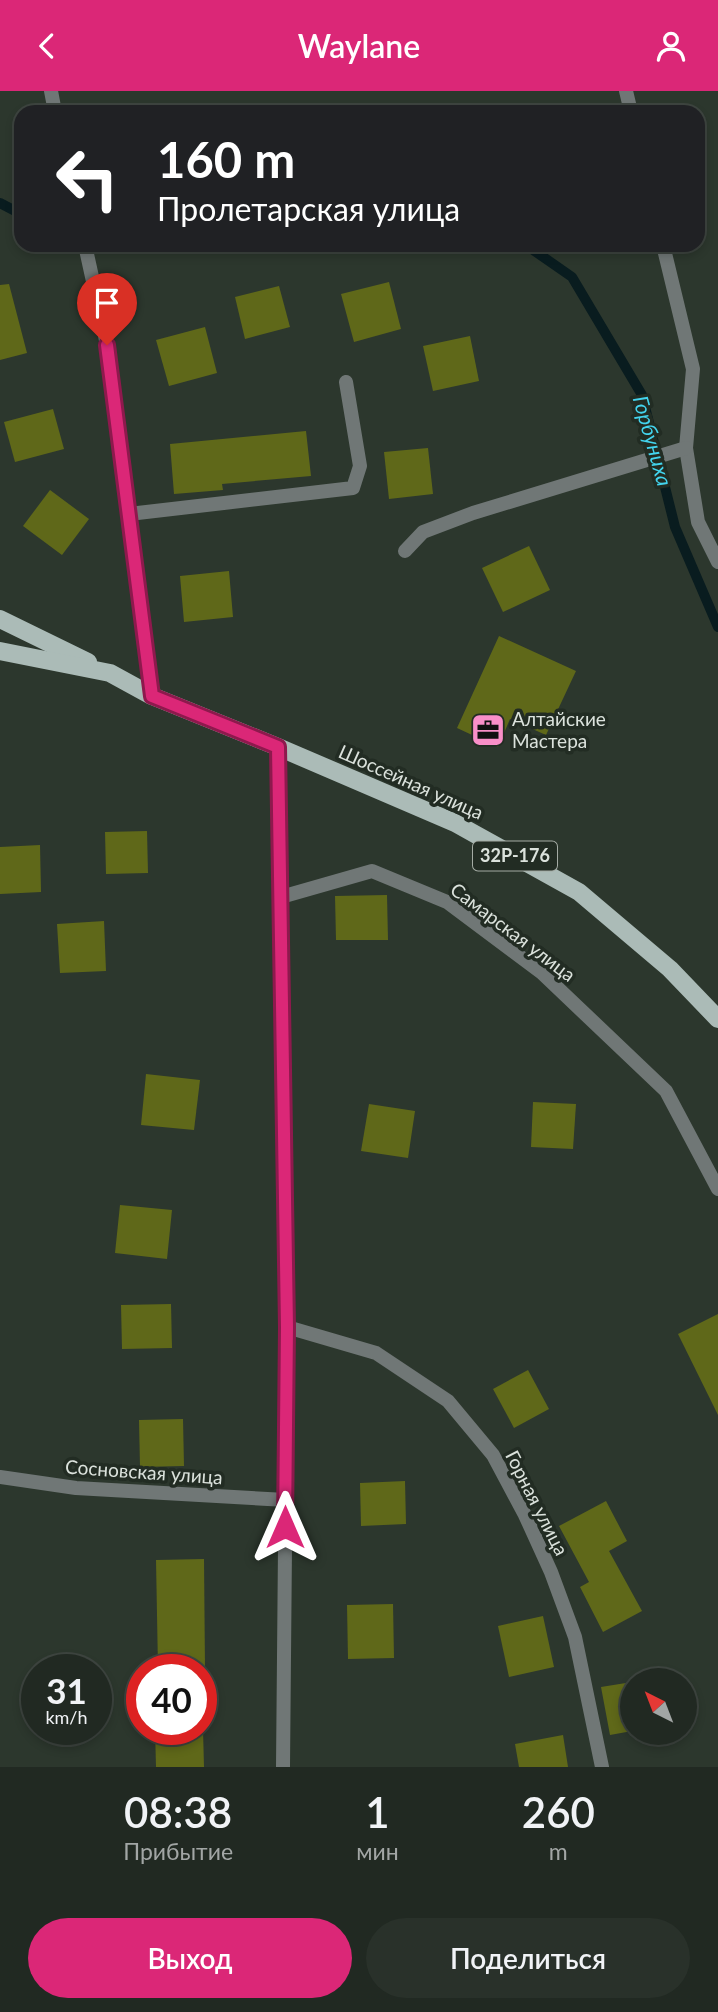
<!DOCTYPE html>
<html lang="ru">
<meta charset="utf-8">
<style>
:root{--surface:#212922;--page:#29312a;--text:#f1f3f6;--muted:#a2a6a5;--line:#3e4540;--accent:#db2777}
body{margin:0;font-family:Lato,sans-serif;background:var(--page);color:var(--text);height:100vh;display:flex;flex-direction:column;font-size:26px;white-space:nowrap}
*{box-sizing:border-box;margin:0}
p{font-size:23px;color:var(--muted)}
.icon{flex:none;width:38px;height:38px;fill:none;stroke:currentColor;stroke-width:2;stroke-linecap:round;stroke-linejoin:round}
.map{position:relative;height:1676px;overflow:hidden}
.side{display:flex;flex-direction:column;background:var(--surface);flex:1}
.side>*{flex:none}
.top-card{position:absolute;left:14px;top:14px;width:691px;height:147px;border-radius:21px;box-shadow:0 4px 10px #0003,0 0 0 2px var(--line);background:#202124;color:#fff;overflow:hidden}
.needle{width:46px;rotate:318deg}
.buttons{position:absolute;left:620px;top:1577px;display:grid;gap:14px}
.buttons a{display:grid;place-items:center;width:77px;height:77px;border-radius:50%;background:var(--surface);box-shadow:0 4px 10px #0003,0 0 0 2px var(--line);font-size:35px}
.speed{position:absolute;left:21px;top:1563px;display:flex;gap:14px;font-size:35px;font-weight:700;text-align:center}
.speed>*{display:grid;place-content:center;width:91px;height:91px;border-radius:50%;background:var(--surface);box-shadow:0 4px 10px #0003,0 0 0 2px var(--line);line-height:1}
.speed small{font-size:18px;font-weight:400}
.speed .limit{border:10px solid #d22;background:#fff;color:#111}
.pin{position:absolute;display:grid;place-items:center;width:60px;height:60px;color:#fff;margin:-72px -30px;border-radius:50% 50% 50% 0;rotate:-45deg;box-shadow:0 0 7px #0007}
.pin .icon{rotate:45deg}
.me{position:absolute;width:77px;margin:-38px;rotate:0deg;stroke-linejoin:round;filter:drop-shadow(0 0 5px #0008)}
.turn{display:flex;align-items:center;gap:24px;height:147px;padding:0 28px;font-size:32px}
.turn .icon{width:91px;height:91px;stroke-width:2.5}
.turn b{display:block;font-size:49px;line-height:60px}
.eta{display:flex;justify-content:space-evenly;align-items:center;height:119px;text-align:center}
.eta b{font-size:42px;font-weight:600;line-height:49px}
.button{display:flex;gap:14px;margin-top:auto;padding:14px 28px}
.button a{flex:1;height:80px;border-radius:42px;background:var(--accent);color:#fff;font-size:28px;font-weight:600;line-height:80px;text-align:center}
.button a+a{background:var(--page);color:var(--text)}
header{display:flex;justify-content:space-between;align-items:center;height:91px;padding:0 28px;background:var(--accent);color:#fff;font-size:32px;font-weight:600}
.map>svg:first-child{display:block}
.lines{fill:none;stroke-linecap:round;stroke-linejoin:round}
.stream{stroke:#091c1f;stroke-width:10}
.building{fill:#5f6819}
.minor{stroke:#707776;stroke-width:14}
.tertiary{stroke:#707776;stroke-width:14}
.primary{stroke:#abbbb7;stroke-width:18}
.route-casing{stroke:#8e194d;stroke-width:18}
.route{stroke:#db2777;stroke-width:12}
.labels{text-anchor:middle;stroke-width:7;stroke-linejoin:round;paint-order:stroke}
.shield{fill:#222c23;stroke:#a4aba4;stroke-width:2}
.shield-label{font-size:18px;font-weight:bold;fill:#dbe2dc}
.poi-label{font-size:19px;fill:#dbe2dc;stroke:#222c23;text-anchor:start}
.street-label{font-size:19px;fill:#dbe2dc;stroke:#222c23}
.water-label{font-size:21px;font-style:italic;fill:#43d4ee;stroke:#222c23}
</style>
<header><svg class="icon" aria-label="back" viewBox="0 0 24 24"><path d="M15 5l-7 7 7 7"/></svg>Waylane<svg class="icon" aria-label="person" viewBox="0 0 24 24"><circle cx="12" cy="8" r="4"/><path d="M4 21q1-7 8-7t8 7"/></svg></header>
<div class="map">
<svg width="718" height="1676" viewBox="0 0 718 1676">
<rect width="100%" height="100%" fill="#2c372d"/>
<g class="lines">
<g class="stream">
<polyline points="0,112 21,123"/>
<polyline points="526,154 572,186 642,304 675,436 718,536"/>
</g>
</g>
<g class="building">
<polygon points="389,191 401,238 354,251 341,203"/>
<polygon points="9,193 27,262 0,269 0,194"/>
<polygon points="279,195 290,236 245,248 235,206"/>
<polygon points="205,236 217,282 169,295 156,249"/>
<polygon points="470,245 479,290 433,300 423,255"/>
<polygon points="53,318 64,358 15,371 4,331"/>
<polygon points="306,340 311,385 222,393 223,399 174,403 170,353"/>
<polygon points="428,357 433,403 389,408 384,361"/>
<polygon points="50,399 89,428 62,464 23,435"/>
<polygon points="529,455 550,499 503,521 482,477"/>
<polygon points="229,480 233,526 184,531 180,485"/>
<polygon points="499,545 576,580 546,644 510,628 498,656 457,637"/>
<polygon points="147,740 148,782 106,783 105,741"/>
<polygon points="40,754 41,801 0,803 0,756"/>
<polygon points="387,804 388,849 336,849 335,805"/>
<polygon points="104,830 106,880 60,882 57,833"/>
<polygon points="146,983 200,989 194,1039 141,1034"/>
<polygon points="533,1011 576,1013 573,1058 531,1056"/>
<polygon points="369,1013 415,1020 408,1067 361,1060"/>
<polygon points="120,1114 172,1119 167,1168 115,1162"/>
<polygon points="171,1213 172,1257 122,1258 121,1214"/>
<polygon points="718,1223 718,1324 678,1243"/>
<polygon points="528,1279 549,1318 514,1337 493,1298"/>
<polygon points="183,1328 184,1375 140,1376 139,1329"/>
<polygon points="405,1390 406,1433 361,1435 360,1392"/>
<polygon points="606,1410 627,1450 609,1460 642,1520 603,1541 580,1496 589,1491 559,1435"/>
<polygon points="204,1468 205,1578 158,1578 156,1469"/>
<polygon points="393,1513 394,1567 348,1568 347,1514"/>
<polygon points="543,1525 554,1576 509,1586 498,1535"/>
<polygon points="632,1591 632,1640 610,1644 601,1596"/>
<polygon points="155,1638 203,1638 204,1676 156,1676"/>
<polygon points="563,1644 568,1676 519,1676 515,1653"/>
</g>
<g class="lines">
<g class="minor">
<polyline points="51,0 55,21"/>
<polyline points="626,0 631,21"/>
<polyline points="85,154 107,254 152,605"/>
<polyline points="663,154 693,278 686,357 698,431 718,471"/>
<polyline points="129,423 353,397 360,375 346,291"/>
<polyline points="405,460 423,441 473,422 686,357"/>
<polyline points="281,806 372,780 447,811 542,882 666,1000 718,1098"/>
<polyline points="287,1236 376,1262 448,1310 493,1364 525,1424 551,1481 575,1546 602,1676"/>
<polyline points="0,1386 76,1397 286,1409"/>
</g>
<polyline class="tertiary" points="278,656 287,1236 283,1676"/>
<g class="primary">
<polyline points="0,528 88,571"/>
<polyline points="0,560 110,582 152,605 278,656 455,732 579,801 670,878 718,928"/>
</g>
</g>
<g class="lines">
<g class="route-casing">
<polyline id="route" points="107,254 152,605 278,656 287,1236 285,1436"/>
</g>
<use href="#route" class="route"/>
</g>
<defs>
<g id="office-square" transform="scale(1.75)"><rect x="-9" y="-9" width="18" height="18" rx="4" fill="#f98fc8" stroke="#222c23"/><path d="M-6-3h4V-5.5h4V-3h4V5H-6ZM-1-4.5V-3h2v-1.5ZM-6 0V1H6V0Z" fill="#111"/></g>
</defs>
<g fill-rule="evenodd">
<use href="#office-square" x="488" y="639"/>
</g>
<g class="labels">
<rect class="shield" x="473" y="750.5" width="84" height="29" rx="5"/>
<g class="shield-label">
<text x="515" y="771">32Р-176</text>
</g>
<g class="poi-label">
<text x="512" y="635">Алтайские<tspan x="512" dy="22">Мастера</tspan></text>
</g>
<g class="street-label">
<text transform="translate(411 691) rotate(24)" y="7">Шоссейная улица</text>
<text transform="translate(513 841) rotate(37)" y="7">Самарская улица</text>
<text transform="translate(144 1381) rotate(4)" y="7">Сосновская улица</text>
<text transform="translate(537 1412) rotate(63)" y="7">Горная улица</text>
</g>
<g class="water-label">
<text transform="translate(652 350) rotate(74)" y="7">Горбуниха</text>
</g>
</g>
</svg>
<div class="buttons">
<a><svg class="needle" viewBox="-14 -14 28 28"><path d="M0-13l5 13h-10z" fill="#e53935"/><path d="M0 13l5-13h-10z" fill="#a2a6a5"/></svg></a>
</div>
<div class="speed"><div>31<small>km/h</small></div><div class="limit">40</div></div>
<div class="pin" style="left:107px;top:254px;background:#d93025"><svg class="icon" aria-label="arrive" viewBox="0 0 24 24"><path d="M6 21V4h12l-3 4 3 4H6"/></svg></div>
<svg class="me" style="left:285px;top:1436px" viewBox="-20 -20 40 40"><path d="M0-17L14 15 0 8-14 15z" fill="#db2777" stroke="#fff" stroke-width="4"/></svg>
<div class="top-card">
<div class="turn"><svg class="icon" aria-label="left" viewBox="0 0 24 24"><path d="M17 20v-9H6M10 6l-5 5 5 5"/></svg><div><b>160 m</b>Пролетарская улица</div></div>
</div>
</div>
<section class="side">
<div class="eta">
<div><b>08:38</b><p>Прибытие</p></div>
<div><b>1</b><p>мин</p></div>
<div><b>260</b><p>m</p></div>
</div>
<div class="button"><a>Выход</a><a>Поделиться</a></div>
</section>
